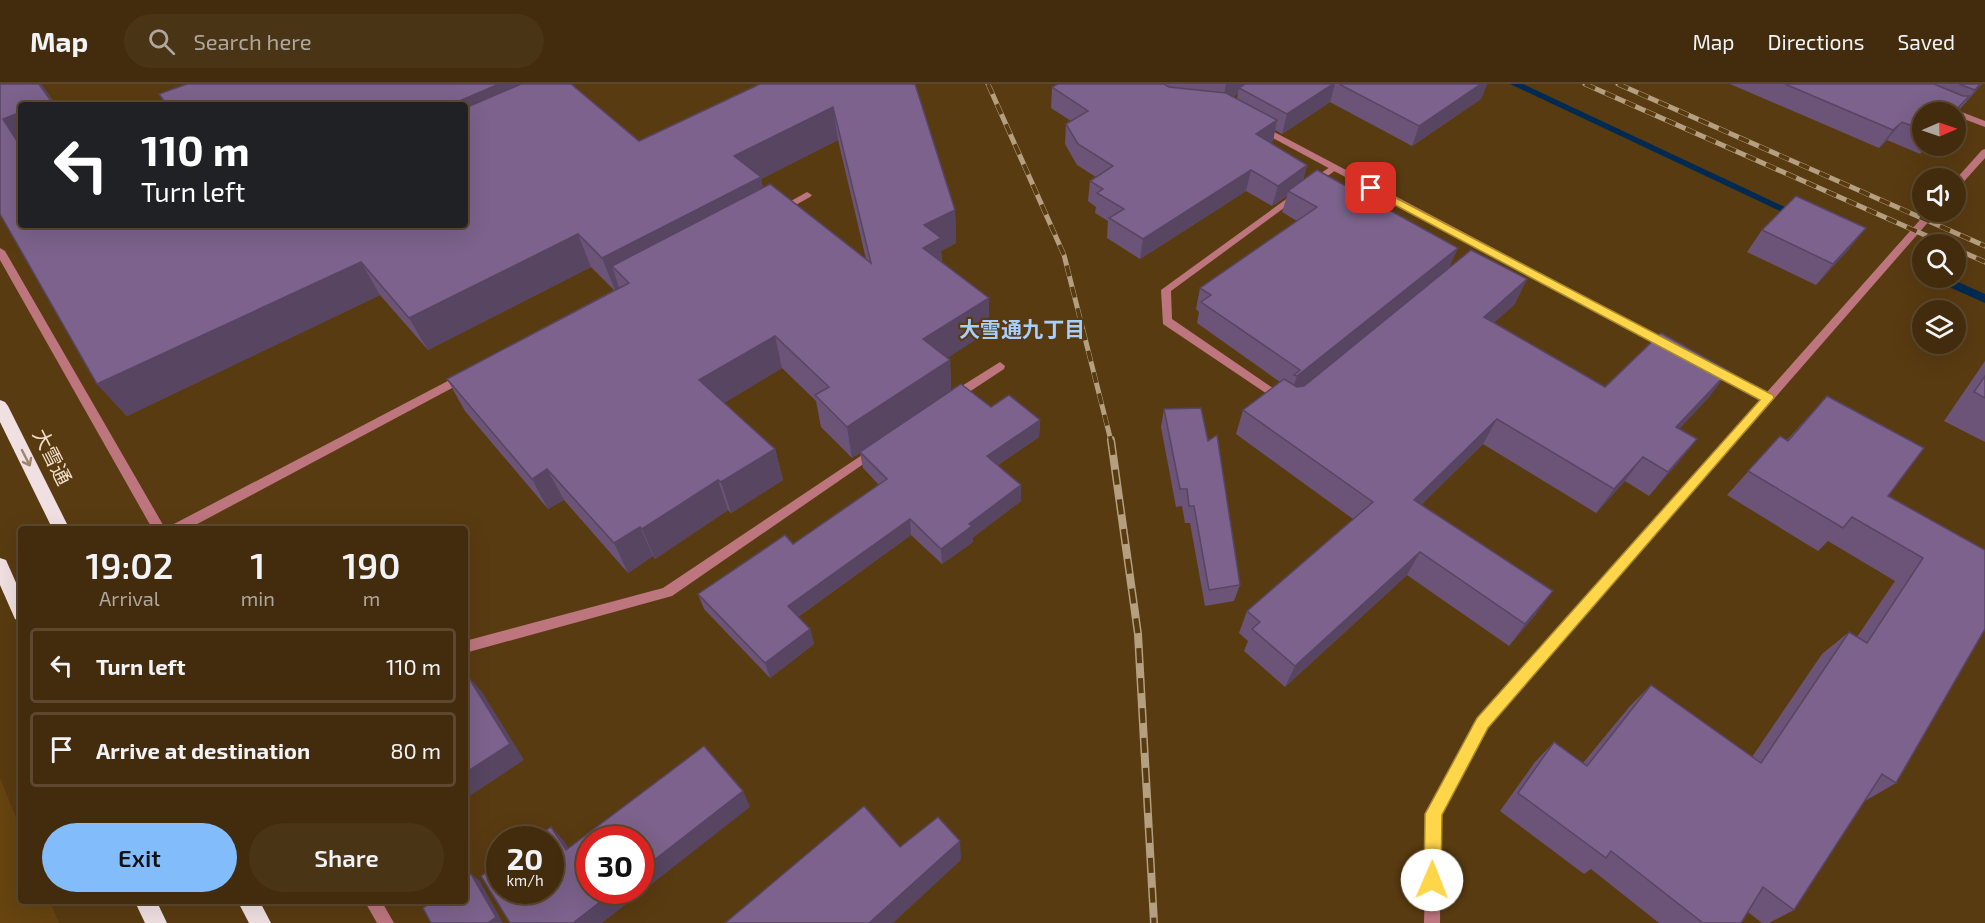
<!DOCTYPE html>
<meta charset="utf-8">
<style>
:root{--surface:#432c0d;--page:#4a3416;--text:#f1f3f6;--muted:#afa79d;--line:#5b482e;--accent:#83bcfb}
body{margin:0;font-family:"Exo 2","Noto Sans JP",sans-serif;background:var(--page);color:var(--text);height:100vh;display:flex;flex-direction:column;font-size:22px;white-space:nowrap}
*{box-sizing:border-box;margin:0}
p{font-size:20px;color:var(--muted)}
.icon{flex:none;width:33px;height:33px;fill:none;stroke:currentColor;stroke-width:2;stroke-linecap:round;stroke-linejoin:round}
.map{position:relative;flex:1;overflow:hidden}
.sheet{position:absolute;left:18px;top:442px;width:450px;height:378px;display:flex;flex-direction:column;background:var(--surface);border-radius:6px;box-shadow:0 6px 24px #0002,0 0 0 2px var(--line)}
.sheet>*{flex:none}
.top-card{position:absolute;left:18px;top:18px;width:450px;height:126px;border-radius:6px;box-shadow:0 6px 24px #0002,0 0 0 2px var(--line);background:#202124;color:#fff;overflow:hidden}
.needle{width:39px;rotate:88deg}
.controls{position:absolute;left:1912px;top:18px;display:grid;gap:12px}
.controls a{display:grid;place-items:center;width:54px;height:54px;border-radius:50%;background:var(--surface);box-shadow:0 6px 24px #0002,0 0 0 2px var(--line);font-size:30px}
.speed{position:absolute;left:486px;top:742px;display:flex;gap:12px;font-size:30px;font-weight:700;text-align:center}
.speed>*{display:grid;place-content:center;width:78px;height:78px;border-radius:50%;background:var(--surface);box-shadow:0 6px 24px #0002,0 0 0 2px var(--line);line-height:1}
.speed small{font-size:15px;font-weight:400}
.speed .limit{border:9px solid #d22;background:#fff;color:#111}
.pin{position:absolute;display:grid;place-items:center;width:51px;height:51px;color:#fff;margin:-26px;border-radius:12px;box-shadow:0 3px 9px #0006}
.me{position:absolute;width:66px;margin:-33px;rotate:1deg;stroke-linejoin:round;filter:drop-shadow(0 0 4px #0008)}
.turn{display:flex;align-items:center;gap:21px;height:126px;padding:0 24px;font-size:27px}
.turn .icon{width:78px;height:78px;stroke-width:2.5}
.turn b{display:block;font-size:42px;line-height:51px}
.eta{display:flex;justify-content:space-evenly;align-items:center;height:102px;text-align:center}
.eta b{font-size:36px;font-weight:600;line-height:42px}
.cta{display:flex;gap:12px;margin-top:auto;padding:12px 24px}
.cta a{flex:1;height:69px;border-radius:36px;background:var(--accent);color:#111;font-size:24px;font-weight:600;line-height:69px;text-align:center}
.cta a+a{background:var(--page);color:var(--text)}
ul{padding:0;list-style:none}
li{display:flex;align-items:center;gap:18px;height:75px;margin:0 12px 9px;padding:0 12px;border:3px solid var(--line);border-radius:6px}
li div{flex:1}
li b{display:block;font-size:22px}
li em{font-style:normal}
header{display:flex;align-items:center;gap:36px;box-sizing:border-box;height:84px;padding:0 30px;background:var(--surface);border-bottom:2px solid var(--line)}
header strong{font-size:28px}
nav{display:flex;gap:33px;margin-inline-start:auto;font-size:21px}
.search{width:420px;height:54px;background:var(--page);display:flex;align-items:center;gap:15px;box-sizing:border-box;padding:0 21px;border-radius:33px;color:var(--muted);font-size:22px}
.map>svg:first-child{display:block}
.built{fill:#674410}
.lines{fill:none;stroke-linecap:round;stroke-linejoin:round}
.stream{fill:#002a52;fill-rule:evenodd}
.service{fill:#bd757e;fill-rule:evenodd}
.minor{fill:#bd757e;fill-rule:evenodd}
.trunk{fill:#f0e0e2;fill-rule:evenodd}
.rail-far1-casing{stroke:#b59f81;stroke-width:5}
.rail-casing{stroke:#b59f81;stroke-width:8}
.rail-far1{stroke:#593b11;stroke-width:4;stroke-dasharray:11;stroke-linecap:butt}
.rail{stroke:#593b11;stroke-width:5;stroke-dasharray:15;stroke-linecap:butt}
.wall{fill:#6b5478;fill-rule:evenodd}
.shaded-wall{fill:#574562}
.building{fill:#7c628c;stroke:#574562;stroke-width:1.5}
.oneway{stroke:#9d856f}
.route{fill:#ffd54a;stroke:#a68a30;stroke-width:1.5}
.labels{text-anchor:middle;stroke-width:4.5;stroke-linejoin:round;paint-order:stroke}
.street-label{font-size:20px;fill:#f2e0ca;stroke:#593b11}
.neighbourhood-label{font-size:21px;font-weight:bold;fill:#a6cfff;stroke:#593b11}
</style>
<header>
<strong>Map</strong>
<div class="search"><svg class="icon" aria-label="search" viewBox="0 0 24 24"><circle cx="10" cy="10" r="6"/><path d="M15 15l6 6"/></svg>Search here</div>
<nav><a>Map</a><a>Directions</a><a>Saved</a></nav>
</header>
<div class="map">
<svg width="1985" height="839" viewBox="0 0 1985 839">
<rect width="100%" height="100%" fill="#593b11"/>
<polygon class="built" points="0,694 21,746 21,818 50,818 59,839 0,839"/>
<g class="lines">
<g class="stream">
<polygon points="1510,0 1523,0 1804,132 1803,134 1795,134"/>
<polygon points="1934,194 1949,194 1985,210 1985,219 1936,197"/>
</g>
<g class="service">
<polygon points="1941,20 1985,37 1985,43 1956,32 1956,28 1947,28 1938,25 1938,21"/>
<polygon points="1333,81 1338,84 1336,86 1315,101 1309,101 1309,97"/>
<polygon points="807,108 812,111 810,113 783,128 777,128 775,126"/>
<polygon points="1296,108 1301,111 1299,113 1171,207 1172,235 1286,313 1288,316 1286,319 1282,320 1163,240 1161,206"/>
<polygon points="465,288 470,292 469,295 186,446 168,446 170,442"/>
</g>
<g class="minor">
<polygon points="1261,41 1673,259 1674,262 1673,265 1665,265 1258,46 1258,42"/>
<polygon points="1985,65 1985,74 1959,103 1956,104 1956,95 1982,66"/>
<polygon points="1927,128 1937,128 1487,644 1441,731 1440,839 1424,839 1427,730 1477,634 1761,315 1707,287 1706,284 1707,281 1715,281 1767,308"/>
<polygon points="0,164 5,167 166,446 153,446 0,176"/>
<polygon points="1000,278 1005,282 1004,285 957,316 949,316 947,313 949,310"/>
<polygon points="874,363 880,367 878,370 672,512 465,569 465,557 663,504"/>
<polygon points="365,818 382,818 394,839 377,839"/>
</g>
<g class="trunk">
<polygon points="0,316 5,318 8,322 70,446 53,446 0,338"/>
<polygon points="0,474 6,476 21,510 21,538 15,535 0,501"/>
<polygon points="135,818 157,818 167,839 145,839"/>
<polygon points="238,818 260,818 271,839 249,839"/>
</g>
<g class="rail-far1-casing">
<g id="rail-far1">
<polyline points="988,0 1064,171 1111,357"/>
<polyline points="1585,0 1945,160"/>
<polyline points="1618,0 1985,162"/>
<polyline points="1956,165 1985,178"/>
</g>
</g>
<g class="rail-casing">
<polyline id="rail" points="1111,356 1138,550 1154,839"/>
</g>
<use href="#rail-far1" class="rail-far1"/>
<use href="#rail" class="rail"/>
</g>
<g class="wall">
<path d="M0,0H41L56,21H21V141H465V21H166L159,10L187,0H571L639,57L760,0H915L955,126L956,159L941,167L942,179L989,214V247L947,274L950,276L951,307L961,300L991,323L1009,311L1040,336L1039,353L998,381L1021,401V417L972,454L973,458L942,480L911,451L798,533L810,545L814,560L770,594L704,525L698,510L785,451L793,460L879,401L863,384L860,369L852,374L821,343L816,317L782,284L724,319L775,365L783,396L731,429L728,426L655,475L653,472L628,489L564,416L548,425L465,327L447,295L614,206L591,183L428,266L380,211L127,332L97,300L0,130ZM838,56L866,175L770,100L763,104L761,95Z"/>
<path d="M1058,0H1487L1481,15L1412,62L1330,18L1282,50L1275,46L1273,57L1270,59L1307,81L1303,96L1458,164L1449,183L1527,195L1514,221L1493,239L1605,303L1710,312L1679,345L1697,355L1649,412L1625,397L1596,429L1483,360L1422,420L1536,530L1509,562L1407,491L1285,603L1244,567L1248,557L1239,549L1247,527L1353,435L1236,350L1243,326L1280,298L1197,239L1199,228L1196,225L1200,204L1297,137L1282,128L1287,112L1272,122L1246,107L1140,175L1107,154L1108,137L1095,129L1096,123L1088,117L1090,97L1096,93L1077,81L1065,60L1066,40L1071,37L1051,24L1052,3ZM1238,9L1237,15L1233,13Z"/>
<polygon points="1730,0 1982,0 1960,25 1959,24 1955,28 1923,28 1923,62 1927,62 1920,70 1887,56 1879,64"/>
<polygon points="1762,146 1849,165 1816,201 1747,168"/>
<polygon points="1985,277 1985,358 1944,337"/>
<polygon points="1827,312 1888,412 1985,466 1896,699 1865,717 1794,826 1769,839 1762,839 1748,828 1741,839 1659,839 1591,785 1584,790 1500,727 1535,678 1554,658 1583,679 1630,622 1651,601 1752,673 1822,570 1849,548 1857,553 1895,497 1828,457 1818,467 1727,411 1780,352 1787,356"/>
<polygon points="1164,325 1240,501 1234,517 1205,522 1190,439 1185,439 1182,422 1176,423 1161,343"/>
</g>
<g class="shaded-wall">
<polygon points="39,0 41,0 56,21 41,21"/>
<polygon points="499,0 554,0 465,54 465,21 450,21"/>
<polygon points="1226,0 1251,0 1239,4 1238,9 1222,20"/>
<polygon points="1333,0 1335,0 1330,18 1282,50 1287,30"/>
<polygon points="1481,0 1487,0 1481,15 1412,62 1419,42"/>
<polygon points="1980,0 1982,0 1960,25 1975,6"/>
<polygon points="833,23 838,56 761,95 768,126 612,182 619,204 615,206 602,174 734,72"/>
<polygon points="21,28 21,63 3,35"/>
<polygon points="1277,36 1273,57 1251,71 1256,50"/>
<polygon points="1902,38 1887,56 1879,64 1893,46"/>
<polygon points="1307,81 1301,101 1288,107 1287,112 1272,122 1278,102"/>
<polygon points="1251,86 1246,107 1140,175 1143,155"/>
<polygon points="955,126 956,159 941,167 942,186 923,164 924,141"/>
<polygon points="1866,144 1849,165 1816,201 1833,180"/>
<polygon points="578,150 591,183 428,266 409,234"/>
<polygon points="1458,164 1448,186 1290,313 1297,292"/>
<polygon points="361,178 380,211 127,332 97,300"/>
<polygon points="1527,195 1514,221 1471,259 1484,233"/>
<polygon points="989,214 989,247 926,288 923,255"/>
<polygon points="775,252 782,284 709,328 699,296"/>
<polygon points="950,276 951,308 852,374 847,343"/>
<polygon points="1729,287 1710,312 1657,368 1676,343"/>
<polygon points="1497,335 1483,360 1402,440 1414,416"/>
<polygon points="1040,336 1039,353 987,388 987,372"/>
<polygon points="1697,355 1677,380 1649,412 1668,388"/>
<polygon points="775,365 783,396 731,429 721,398"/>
<polygon points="1643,373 1625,397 1596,429 1614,405"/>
<polygon points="547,385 564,416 548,425 532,395"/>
<polygon points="718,396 728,426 655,475 642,445"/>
<polygon points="1021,401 1021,417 972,454 973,458 942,480 941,465 969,440"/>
<polygon points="910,435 911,451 792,537 788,522"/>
<polygon points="640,443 653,472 628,489 614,459"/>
<polygon points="1420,468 1407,491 1285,603 1295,582"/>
<polygon points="1553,507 1536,530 1509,562 1525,540"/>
<polygon points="810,545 814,560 770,594 765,579"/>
<polygon points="467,591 482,608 524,676 468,713 465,710"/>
<polygon points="743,707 750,723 602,839 573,839 614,807 640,807 640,787"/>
<polygon points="551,743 564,757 579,780 566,766"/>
<polygon points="960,757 961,776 893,839 869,839"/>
<polygon points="471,790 480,797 503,839 488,839"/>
</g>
<g class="building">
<polygon points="0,0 39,0 51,17 41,21 21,21 21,28 3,35 21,63 21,141 465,141 465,24 521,0 571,0 639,57 760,0 915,0 955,126 924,141 941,154 923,164 989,214 923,255 950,276 847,343 815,311 829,303 775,252 699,296 775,365 721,398 718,396 642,445 640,443 614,459 547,385 532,395 447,295 629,199 612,182 770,100 871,179 833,23 734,72 761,93 602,174 578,150 409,234 361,178 97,300 0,130"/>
<polygon points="187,0 499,0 450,21 167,21 159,10"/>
<polygon points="1058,0 1164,0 1169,3 1226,9 1277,36 1256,50 1307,81 1278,102 1251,86 1143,155 1109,134 1124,125 1097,109 1103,105 1090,97 1113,82 1078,60 1066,40 1088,27 1052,3"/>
<polygon points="1245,0 1333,0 1287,30 1239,4"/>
<polygon points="1339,0 1481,0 1419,42"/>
<polygon points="1785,0 1934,0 1963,12 1969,12 1954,28 1923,28 1923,46 1902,38 1893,46"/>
<polygon points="1959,0 1980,0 1975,6"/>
<polygon points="1317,86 1458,164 1297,292 1294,291 1300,286 1201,218 1211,211 1200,204 1317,123 1288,107"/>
<polygon points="1796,112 1866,144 1833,180 1762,146"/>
<polygon points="1471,166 1527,195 1484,233 1605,303 1661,249 1729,287 1676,343 1697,355 1668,388 1643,373 1614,405 1497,335 1414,416 1553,507 1525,540 1420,468 1295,582 1252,545 1260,538 1247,527 1373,418 1243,326 1284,295 1297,303 1304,302"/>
<polygon points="1985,292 1985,314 1974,308"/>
<polygon points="961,300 991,323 1009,311 1040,336 987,372 1021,401 969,440 972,442 941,465 910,435 788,522 810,545 765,579 698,510 785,451 793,460 887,395 860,368"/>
<polygon points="1827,312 1924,364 1888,412 1985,466 1985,545 1896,699 1882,690 1794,826 1763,803 1741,839 1703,839 1611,767 1606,774 1518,709 1554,658 1587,682 1651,601 1761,679 1849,548 1867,559 1923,474 1852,433 1843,444 1748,387 1780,352 1788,357"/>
<polygon points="1201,324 1208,357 1217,351 1240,501 1209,506 1194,422 1189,422 1187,405 1180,405 1164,325"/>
<polygon points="467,591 510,660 465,689 465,592"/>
<polygon points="704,662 743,707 640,787 640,756 590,756 590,807 614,807 573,839 510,839 481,792 500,779 500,807 550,807 550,756 532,756 551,743 566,766"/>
<polygon points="864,722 900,763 938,733 960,757 869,839 725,839"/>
<polygon points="471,790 496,833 488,839 431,839 423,824 432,818 465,818 465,794"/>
</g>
<defs><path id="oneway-shaft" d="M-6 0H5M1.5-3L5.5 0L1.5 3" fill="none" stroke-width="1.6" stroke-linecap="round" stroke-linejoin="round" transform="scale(1.5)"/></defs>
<use class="oneway" href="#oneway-shaft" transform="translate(26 374) rotate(63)"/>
<polygon class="route" points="1371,101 1773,311 1774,314 1488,644 1442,731 1441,796 1438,802 1432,804 1426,802 1424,796 1425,730 1477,634 1760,316 1367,106 1367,102"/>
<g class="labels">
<g class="street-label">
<text transform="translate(52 373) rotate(63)" y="7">大雪通</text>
</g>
<g class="neighbourhood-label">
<text x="1022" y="253">大雪通九丁目</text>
</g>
</g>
</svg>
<div class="controls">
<a><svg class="needle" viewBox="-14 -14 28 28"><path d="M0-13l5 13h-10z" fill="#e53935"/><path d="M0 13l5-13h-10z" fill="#afa79d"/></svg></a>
<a><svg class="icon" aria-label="sound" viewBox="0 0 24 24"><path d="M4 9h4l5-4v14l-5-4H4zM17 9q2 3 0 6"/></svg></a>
<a><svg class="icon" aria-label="search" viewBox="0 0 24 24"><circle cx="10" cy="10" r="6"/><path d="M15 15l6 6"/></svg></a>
<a><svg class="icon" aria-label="layers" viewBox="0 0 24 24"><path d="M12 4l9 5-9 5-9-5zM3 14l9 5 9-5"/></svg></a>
</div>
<div class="speed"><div>20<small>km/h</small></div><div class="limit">30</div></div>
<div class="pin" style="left:1371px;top:104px;background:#d93025"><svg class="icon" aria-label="arrive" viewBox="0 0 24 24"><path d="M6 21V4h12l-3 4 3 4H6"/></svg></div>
<svg class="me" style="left:1432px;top:796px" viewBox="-20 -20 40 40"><circle r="19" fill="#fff"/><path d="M0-13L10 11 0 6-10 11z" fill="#ffd54a"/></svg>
<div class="top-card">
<div class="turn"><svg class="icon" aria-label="left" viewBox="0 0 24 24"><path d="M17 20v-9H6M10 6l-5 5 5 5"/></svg><div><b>110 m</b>Turn left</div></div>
</div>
<section class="sheet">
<div class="eta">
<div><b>19:02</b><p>Arrival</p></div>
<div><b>1</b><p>min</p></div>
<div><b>190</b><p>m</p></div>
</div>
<ul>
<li><svg class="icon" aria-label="left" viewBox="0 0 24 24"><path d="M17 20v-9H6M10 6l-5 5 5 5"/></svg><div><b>Turn left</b></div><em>110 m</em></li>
<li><svg class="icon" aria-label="arrive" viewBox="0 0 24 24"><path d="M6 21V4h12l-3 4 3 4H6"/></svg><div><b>Arrive at destination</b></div><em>80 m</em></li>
</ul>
<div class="cta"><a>Exit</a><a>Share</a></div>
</section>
</div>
